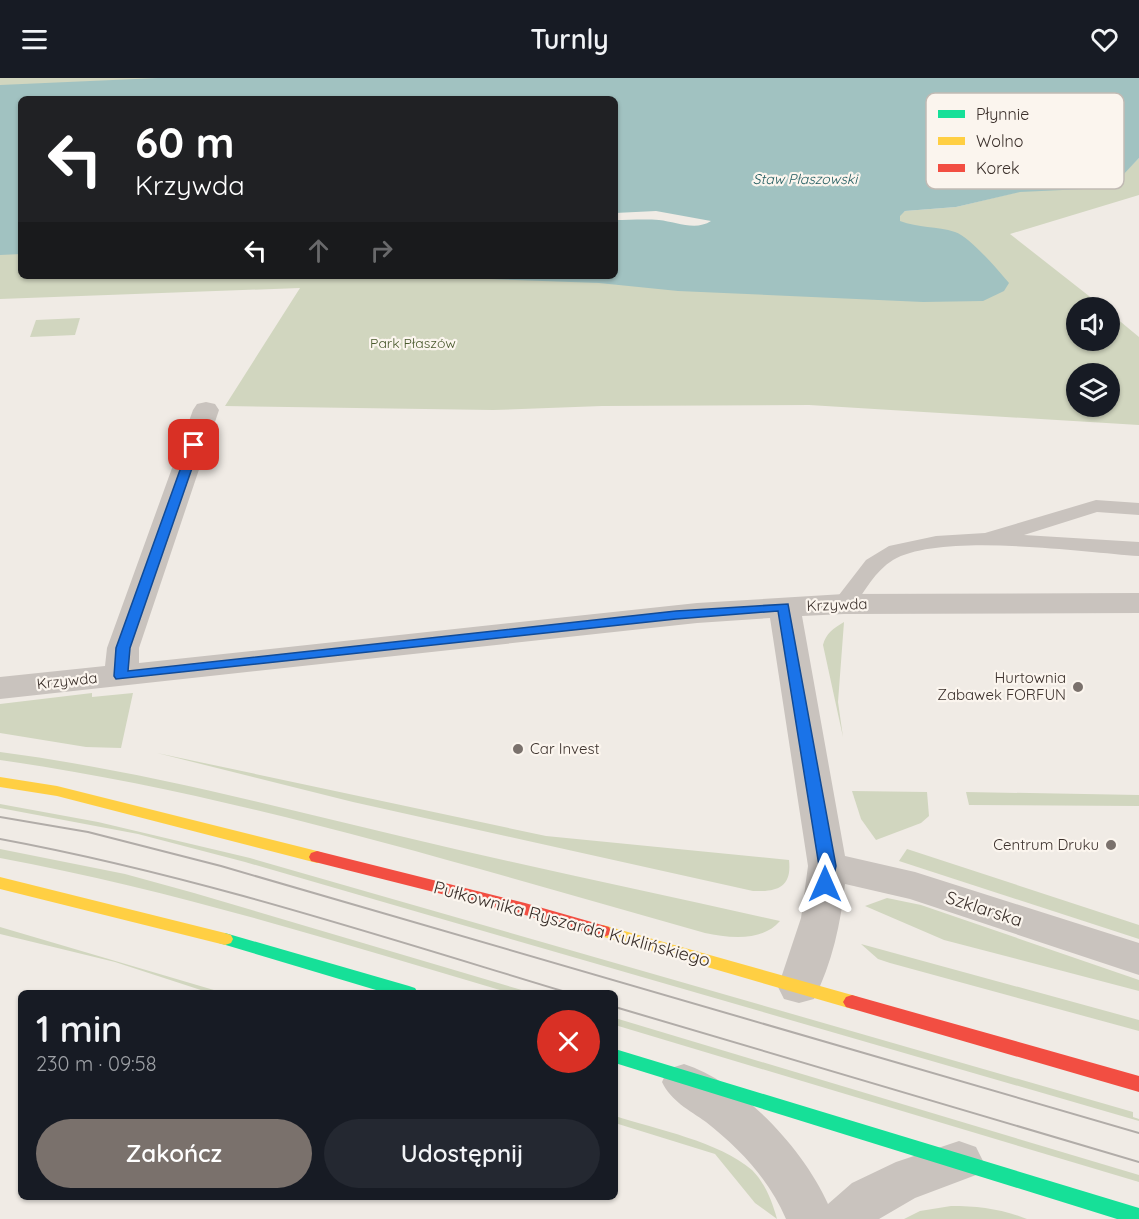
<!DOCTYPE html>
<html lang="pl">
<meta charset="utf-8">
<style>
:root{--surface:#171b24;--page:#242831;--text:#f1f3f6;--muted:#9ea1a6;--accent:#7a716c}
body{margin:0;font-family:Quicksand,sans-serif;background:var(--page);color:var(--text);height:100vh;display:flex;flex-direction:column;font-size:22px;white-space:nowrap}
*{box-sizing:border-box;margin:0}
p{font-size:20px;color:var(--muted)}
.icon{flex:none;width:33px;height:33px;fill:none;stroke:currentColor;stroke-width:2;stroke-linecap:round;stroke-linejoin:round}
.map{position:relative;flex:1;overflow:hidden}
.drawer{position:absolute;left:18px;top:912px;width:600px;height:210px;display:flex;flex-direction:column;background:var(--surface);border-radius:9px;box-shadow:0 2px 4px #0004}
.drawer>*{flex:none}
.banner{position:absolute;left:18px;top:18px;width:600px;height:183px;border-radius:9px;box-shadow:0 2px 4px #0004;background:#202124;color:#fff;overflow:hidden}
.tools{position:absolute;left:1066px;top:219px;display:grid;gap:12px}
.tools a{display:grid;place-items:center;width:54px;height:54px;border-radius:50%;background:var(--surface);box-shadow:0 2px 4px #0004;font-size:30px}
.pin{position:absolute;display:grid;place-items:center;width:51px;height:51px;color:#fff;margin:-26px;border-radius:12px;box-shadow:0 3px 9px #0006}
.me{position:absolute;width:66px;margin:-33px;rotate:0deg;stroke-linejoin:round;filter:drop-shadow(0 0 4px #0008)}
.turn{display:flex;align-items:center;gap:21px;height:126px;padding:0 18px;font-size:27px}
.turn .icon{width:78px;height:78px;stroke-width:2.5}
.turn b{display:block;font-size:42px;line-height:51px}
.lanes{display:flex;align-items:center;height:57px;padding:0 18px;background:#0003;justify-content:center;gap:30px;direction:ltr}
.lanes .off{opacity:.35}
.round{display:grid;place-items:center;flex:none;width:63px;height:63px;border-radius:32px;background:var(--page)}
.overview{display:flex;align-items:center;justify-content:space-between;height:102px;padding:0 18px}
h1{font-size:36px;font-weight:600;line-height:45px}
.action{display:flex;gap:12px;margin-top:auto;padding:12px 18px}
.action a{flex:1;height:69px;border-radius:36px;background:var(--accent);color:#fff;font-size:24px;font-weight:600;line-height:69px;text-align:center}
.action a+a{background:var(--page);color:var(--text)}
header{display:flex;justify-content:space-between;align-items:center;height:78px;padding:0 18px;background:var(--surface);font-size:27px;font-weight:600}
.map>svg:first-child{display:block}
.green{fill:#d1d6bf;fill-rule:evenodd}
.water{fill:#a1c2c1}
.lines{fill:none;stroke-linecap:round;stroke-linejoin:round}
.lane{fill:#c9c3be;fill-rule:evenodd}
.street{fill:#c9c3be;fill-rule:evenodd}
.fast{fill:#16e098;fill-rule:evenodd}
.slow{fill:#ffcf43;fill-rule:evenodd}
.jam{fill:#f24e42;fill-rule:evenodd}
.tram{stroke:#b1aca8;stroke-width:2}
.route{fill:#1a73e8;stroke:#114b97;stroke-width:1.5}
.poi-dot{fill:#7a716c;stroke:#fbf5ee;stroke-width:2}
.labels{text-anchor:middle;stroke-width:4.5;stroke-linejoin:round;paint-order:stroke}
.far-water-label{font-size:14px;font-style:italic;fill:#1f5a5e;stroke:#fbf5ee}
.far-park-label{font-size:14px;fill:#4a5a2e;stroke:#fbf5ee}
.street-label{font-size:15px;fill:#3b302b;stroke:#fbf5ee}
.poi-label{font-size:15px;fill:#3b302b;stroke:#fbf5ee;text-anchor:end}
.near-street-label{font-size:18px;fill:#3b302b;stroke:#fbf5ee}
.key{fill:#fbf5ee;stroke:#c1bab4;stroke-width:1.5}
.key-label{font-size:16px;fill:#3b302b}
</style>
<header><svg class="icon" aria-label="menu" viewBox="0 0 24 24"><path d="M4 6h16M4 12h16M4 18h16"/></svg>Turnly<svg class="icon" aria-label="heart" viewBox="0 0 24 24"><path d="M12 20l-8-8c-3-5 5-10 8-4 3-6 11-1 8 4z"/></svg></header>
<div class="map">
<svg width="1139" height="1141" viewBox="0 0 1139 1141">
<rect width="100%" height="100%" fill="#f0ebe5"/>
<g class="green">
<path d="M0,0H254L50,9C34,3 16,8 0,11Z"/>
<path d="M1139,80V117L1010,156L1103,229L1077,230V262H1110V235L1139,259V347L809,327L602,328L493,332L225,328L300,210L0,221V131L21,130V198H567L599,205L890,157L899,138L905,133L956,129L1018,114L1126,93ZM1077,296H1110V328H1077Z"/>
<polygon points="80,240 75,257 30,259 36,242"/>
<path d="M844,544L838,624L843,659L823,567C826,555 834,550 844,544Z"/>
<polygon points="92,615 92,619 133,615 121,670 86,669 0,655 0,626"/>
<path d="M0,674C137,692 270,727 404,759C529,789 655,815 780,843C762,864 729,860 705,855C472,790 239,716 0,682Z"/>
<path d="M157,675L546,758L789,782C792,809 778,814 753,813L353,724Z"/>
<polygon points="852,713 927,714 929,738 921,745 876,762 861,741"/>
<polygon points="966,714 1139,717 1139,728 969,727"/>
<polygon points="0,726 98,744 250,780 1133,1034 1133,1039 1139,1041 1139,1043 245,784 138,756 0,730"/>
<path d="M0,771L125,796L194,815L532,915H510C341,865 173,812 0,780Z"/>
<polygon points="907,771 1139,847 1139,861 899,783"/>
<polygon points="887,820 921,827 1139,902 1139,913 944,862 865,828"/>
<polygon points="0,849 224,915 210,915 115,884 0,856"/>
<polygon points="861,866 1139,942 1139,953 890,885 878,881"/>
<polygon points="615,940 1139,1097 1139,1104 615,947"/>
<path d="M615,1038C656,1051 720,1064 752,1092C765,1105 772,1123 777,1141L755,1125L715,1076L615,1045Z"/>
<path d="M951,1128C978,1128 1002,1131 1027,1141H904L920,1133Z"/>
</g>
<path class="water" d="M158,0H1139V80L1122,98L1084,111L1020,114L956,129L905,133L900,138V143C918,150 937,148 955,154C970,159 998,192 1009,205L1004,213L983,223L923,224L678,213L599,205L404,198H615V142C629,142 645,141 659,142C676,144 696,153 711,143L656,133L615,135V21H21V176L0,177V7Z"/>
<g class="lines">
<path class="lane" d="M1096,422L1139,425V437L1097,434L1024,457L1139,464V478C1080,474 942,454 893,482C875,493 864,514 852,531L844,533L836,531L832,526L866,482L889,468L936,458L985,455Z"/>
<g class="street">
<path d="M206,324L215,326L219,332L139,570V585L697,525L844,516L1139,515V535L844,536L802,538L845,778L915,794L1139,865V897L910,821L845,806C841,844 832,886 814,921L799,925L784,921L778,909L801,840L808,788L770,540L697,545L0,621V599L105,588L107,570L193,332L197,326Z"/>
<path d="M684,986C742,1005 803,1070 828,1126L852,1105L896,1084L959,1063L976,1069L983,1083L976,1097L915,1120L879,1141H786C769,1101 739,1070 706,1044C689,1032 671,1023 662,1004L668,991Z"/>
</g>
<g class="fast">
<polygon points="225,855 409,908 415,910 418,915 386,915 219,865 217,861 219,857"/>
<polygon points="615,971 1139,1130 1139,1141 1117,1141 615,985"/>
</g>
<g class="slow">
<polygon points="0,699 57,708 317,773 323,775 325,779 323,783 317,785 57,718 0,709"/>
<polygon points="0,799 225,855 231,857 233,861 231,865 225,867 0,811"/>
<polygon points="603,847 852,917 858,919 861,924 858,929 852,931 597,857 595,853 597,849"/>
</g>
<g class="jam">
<polygon points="317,773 525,825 609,849 611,853 609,857 603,859 525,837 311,783 309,779 311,775"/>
<polygon points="852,917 1139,998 1139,1014 846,929 843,924 846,919"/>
</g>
<g class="tram">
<polyline points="0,739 88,754 221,788 1139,1055"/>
<path d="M0,761C194,797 380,858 569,915"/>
<polyline points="615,929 1139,1084"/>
</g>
</g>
<polygon class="route" points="194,363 200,367 130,570 128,593 676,533 788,526 836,788 831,810 820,810 817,806 819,788 778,533 676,541 116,601 114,598 116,570 189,367"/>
<g class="poi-dot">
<circle cx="1078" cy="609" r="6"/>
<circle cx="518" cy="671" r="6"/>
<circle cx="1111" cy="767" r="6"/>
</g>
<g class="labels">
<g class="far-water-label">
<text x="805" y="106">Staw Płaszowski</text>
</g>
<g class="far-park-label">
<text x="413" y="270">Park Płaszów</text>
</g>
<g class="street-label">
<text transform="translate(837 527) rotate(-2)" y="5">Krzywda</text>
<text transform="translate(67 603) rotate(-6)" y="5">Krzywda</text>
</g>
<g class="poi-label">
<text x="1066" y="605">Hurtownia<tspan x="1066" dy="17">Zabawek FORFUN</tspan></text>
<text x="530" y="676" text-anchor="start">Car Invest</text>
<text x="1099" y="772">Centrum Druku</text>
</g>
<g class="near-street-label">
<text transform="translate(984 831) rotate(18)" y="6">Szklarska</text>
<text transform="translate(572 846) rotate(15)" y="6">Pułkownika Ryszarda Kuklińskiego</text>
</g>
</g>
<rect x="926" y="15" width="198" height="96" rx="9" class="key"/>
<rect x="938" y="32" width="27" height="8" fill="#16e098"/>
<rect x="938" y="59" width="27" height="8" fill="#ffcf43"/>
<rect x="938" y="86" width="27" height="8" fill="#f24e42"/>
<g class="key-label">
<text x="976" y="42">Płynnie</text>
<text x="976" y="69">Wolno</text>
<text x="976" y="96">Korek</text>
</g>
</svg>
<div class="tools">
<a><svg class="icon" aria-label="sound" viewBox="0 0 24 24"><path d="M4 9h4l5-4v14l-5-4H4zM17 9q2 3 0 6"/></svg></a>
<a><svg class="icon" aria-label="layers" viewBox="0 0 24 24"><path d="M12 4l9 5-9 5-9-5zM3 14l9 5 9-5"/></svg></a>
</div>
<div class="pin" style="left:194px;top:367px;background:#d93025"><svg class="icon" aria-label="arrive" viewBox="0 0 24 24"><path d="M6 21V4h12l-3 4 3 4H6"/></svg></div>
<svg class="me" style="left:825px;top:806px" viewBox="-20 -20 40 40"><path d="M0-17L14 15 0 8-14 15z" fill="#1a73e8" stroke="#fff" stroke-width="4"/></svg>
<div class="banner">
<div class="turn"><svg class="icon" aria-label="left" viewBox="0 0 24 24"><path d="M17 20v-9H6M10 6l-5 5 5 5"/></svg><div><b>60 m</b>Krzywda</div></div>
<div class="lanes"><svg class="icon" aria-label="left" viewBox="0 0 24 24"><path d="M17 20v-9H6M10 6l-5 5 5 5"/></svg><svg class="icon off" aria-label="ahead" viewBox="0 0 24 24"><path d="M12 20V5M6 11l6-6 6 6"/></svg><svg class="icon off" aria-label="right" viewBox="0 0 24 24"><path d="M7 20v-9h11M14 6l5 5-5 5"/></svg></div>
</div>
<section class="drawer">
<div class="overview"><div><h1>1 min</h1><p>230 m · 09:58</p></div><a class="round" style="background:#d93025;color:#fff"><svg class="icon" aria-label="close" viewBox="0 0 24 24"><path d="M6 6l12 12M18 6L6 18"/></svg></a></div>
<div class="action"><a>Zakończ</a><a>Udostępnij</a></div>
</section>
</div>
